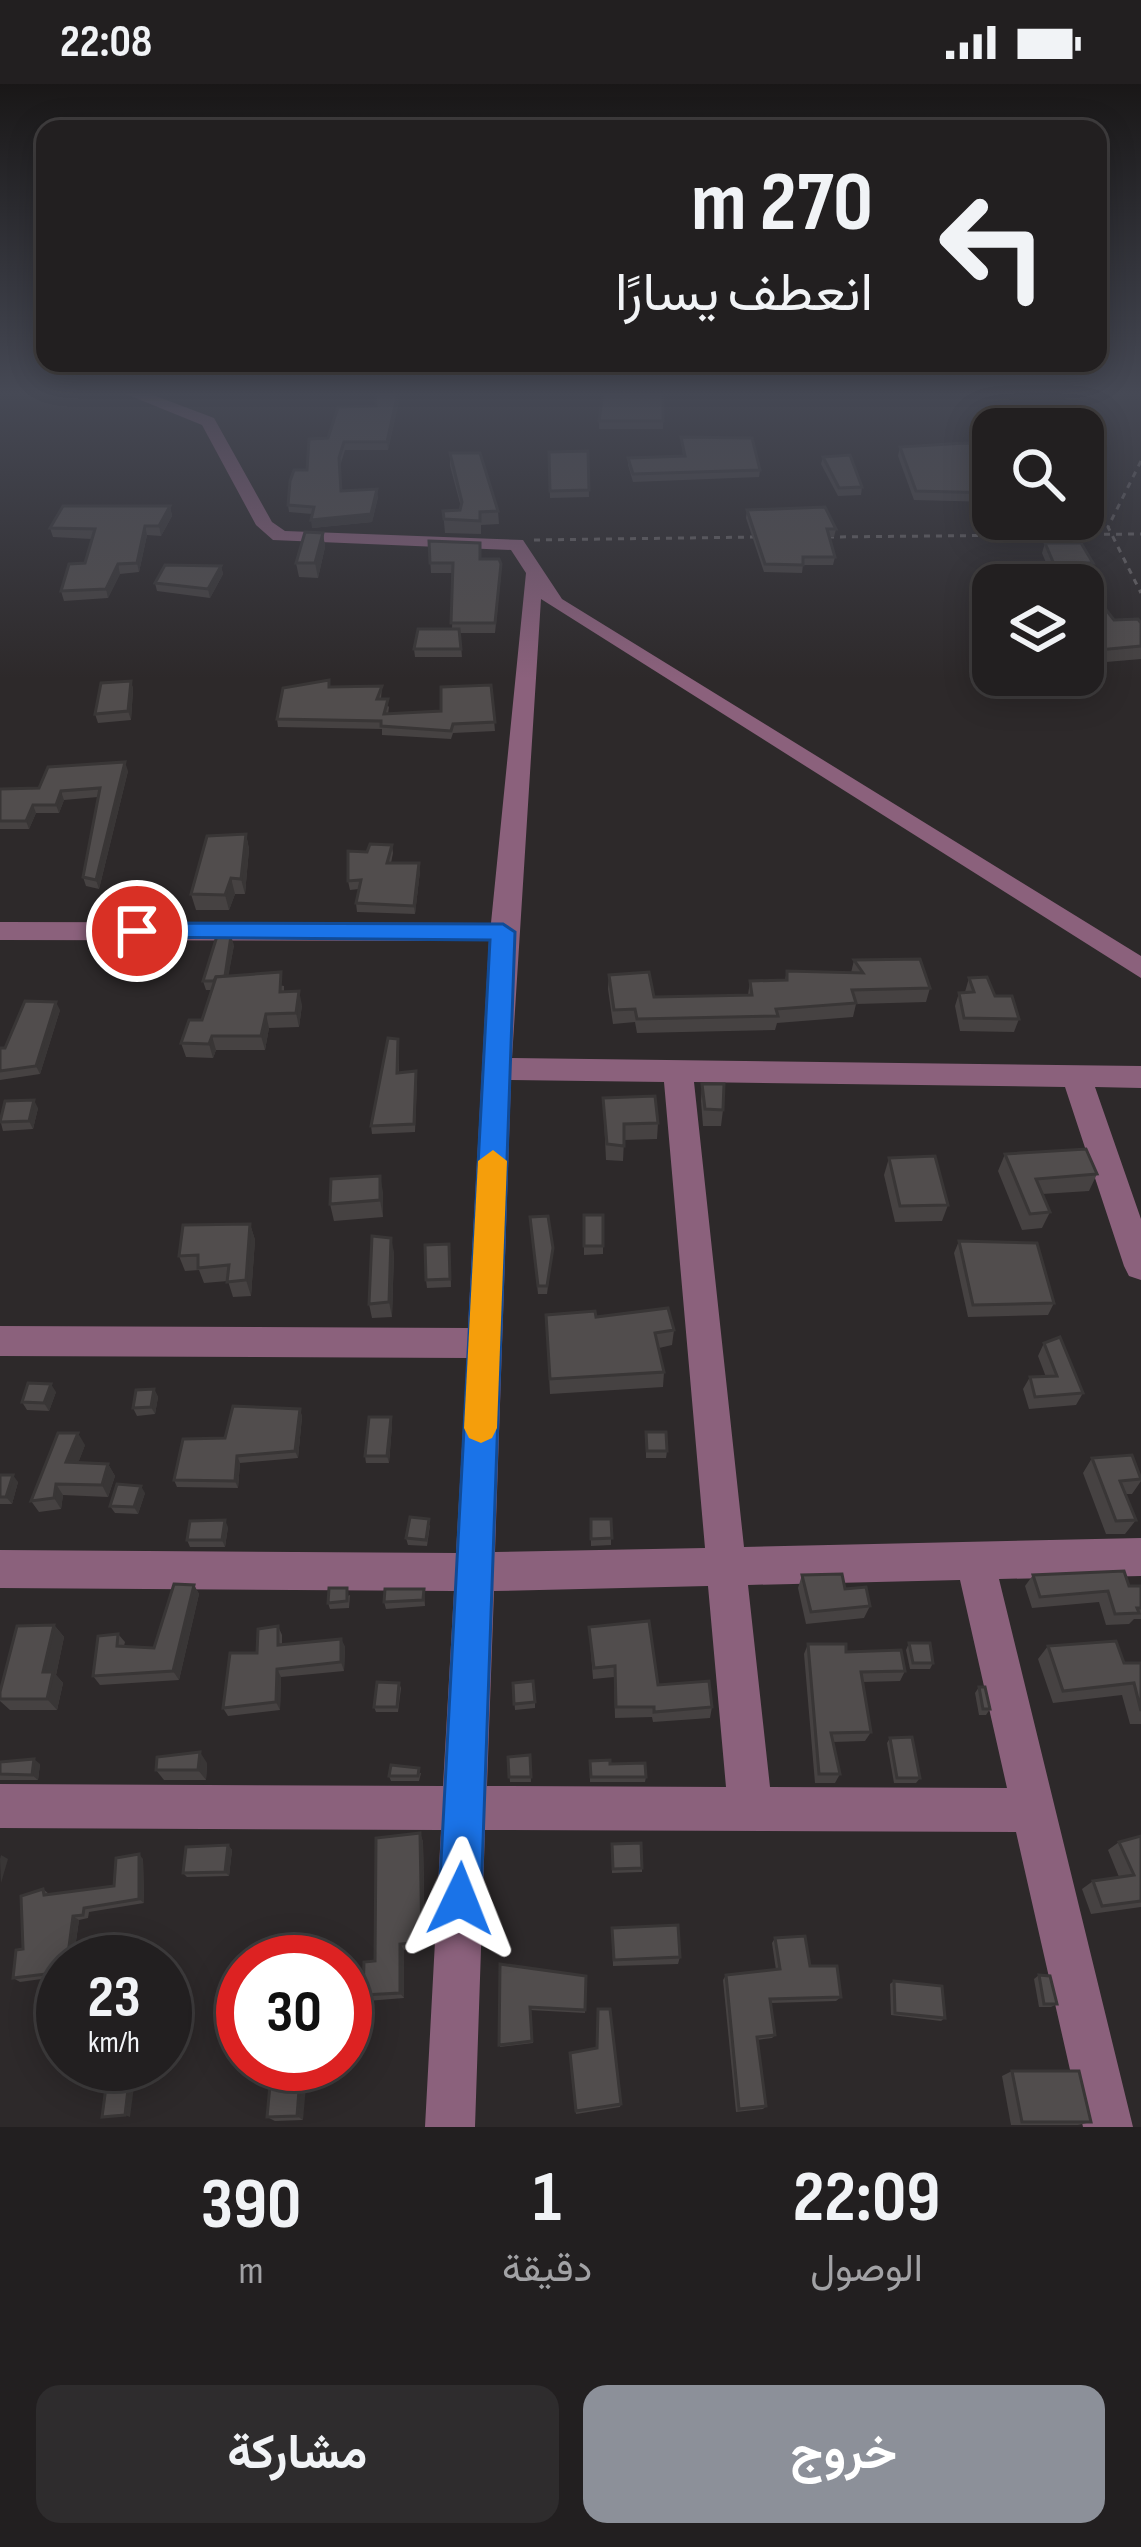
<!DOCTYPE html>
<html lang="ar">
<meta charset="utf-8">
<style>
:root{--surface:#221f20;--page:#2e2c2d;--text:#f1f3f6;--muted:#a2a2a5;--line:#3f3d3e;--accent:#8c9099}
body{margin:0;font-family:"Sofia Sans Condensed",Vazirmatn,sans-serif;background:var(--page);color:var(--text);direction:rtl;height:100vh;display:flex;flex-direction:column;font-size:45px;white-space:nowrap}
*{box-sizing:border-box;margin:0}
p{font-size:39px;color:var(--muted)}
.icon{flex:none;width:66px;height:66px;fill:none;stroke:currentColor;stroke-width:2;stroke-linecap:round;stroke-linejoin:round}
.map{position:relative;height:2043px;overflow:hidden;direction:ltr}
.panel{display:flex;flex-direction:column;background:var(--surface);flex:1}
.panel>*{flex:none}
.banner{position:absolute;left:36px;top:36px;width:1071px;height:252px;border-radius:24px;box-shadow:0 6px 30px #0003,0 0 0 3px var(--line);direction:rtl;background:#221f20;color:var(--text);overflow:hidden}
.controls{position:absolute;left:972px;top:324px;display:grid;gap:24px}
.controls a{display:grid;place-items:center;width:132px;height:132px;border-radius:24px;background:var(--surface);box-shadow:0 6px 30px #0003,0 0 0 3px var(--line);font-size:60px}
.speed{position:absolute;left:36px;top:1851px;display:flex;gap:24px;font-size:60px;font-weight:700;text-align:center}
.speed>*{display:grid;place-content:center;width:156px;height:156px;border-radius:50%;background:var(--surface);box-shadow:0 6px 30px #0003,0 0 0 3px var(--line);line-height:1}
.speed small{font-size:30px;font-weight:400}
.speed .limit{border:18px solid #d22;background:#fff;color:#111}
.pin{position:absolute;display:grid;place-items:center;width:102px;height:102px;color:#fff;margin:-51px;border:6px solid #fff;border-radius:50%;box-shadow:0 3px 12px #0007}
.me{position:absolute;width:132px;margin:-66px;rotate:2deg;stroke-linejoin:round;filter:drop-shadow(0 0 9px #0008)}
.turn{display:flex;align-items:center;gap:42px;height:252px;padding:0 36px;font-size:54px}
.turn .icon{width:156px;height:156px;stroke-width:2.5}
.turn b{display:block;font-size:84px;line-height:102px}
.eta{display:flex;justify-content:space-evenly;align-items:center;height:204px;text-align:center}
.eta b{font-size:72px;font-weight:700;line-height:84px}
.button{display:flex;gap:24px;margin-top:auto;padding:24px 36px}
.button a{flex:1;height:138px;border-radius:24px;background:var(--accent);color:#fff;font-size:48px;font-weight:700;line-height:138px;text-align:center}
.button a+a{background:var(--page);color:var(--text)}
.status{display:flex;justify-content:space-between;align-items:center;height:84px;padding:0 60px;background:var(--surface);direction:ltr}
.status svg{height:33px;fill:currentColor}
.map>svg:first-child{display:block}
.lines{fill:none;stroke-linecap:round;stroke-linejoin:round}
.path{stroke:#686465;stroke-width:3;stroke-dasharray:6 6;stroke-linecap:butt}
.minor{fill:#8b617c;fill-rule:evenodd}
.wall{fill:#464242}
.shaded-wall{fill:#393636}
.building{fill:#514d4d;stroke:#393636;stroke-width:3}
.route{fill:#1a73e8;stroke:#114b97;stroke-width:3}
.slow{fill:#f59e0b}
</style>
<div class="status"><b>22:08</b><svg viewBox="0 0 49 12"><path d="M0 12V9h3v3zM5 12V6h3v6zM10 12V3h3v9zM15 12V0h3v12zM26 1h20v11H26zM47 4h2v5h-2z"/></svg></div>
<div class="map">
<svg width="1141" height="2043" viewBox="0 0 1141 2043">
<rect width="100%" height="100%" fill="#2d292a"/>
<g class="lines">
<g class="path">
<polyline points="1141,377 1108,443 1141,509"/>
<polyline points="828,453 1141,450"/>
<polyline points="534,456 756,453"/>
</g>
<path class="minor" d="M121,308H145L214,334L272,438L285,447L523,456L562,515L1141,872V894L541,515L512,974L1141,982V1004L1095,1003L1141,1135V1196L1129,1192L1124,1182L1065,1003L694,998L744,1463L1141,1454V1492L999,1495L1133,2043H1083L1016,1748L485,1746L475,2043H425L441,1746L0,1744V1700L443,1702L454,1507L0,1504V1466L456,1469L467,1274L0,1272V1242L468,1244L489,857L0,856V838L491,839L526,489L511,466L273,456L256,441L202,341ZM511,996L664,998L705,1464L495,1468ZM960,1496L1007,1704L770,1703L748,1501ZM708,1502L726,1703L487,1702L494,1507Z"/>
</g>
<g class="wall">
<polygon points="375,308 401,308 388,366 345,366 340,382 342,407 378,413 372,438 312,444 312,430 289,428 288,421 307,386 376,322"/>
<polygon points="663,308 663,345 599,345 599,337"/>
<polygon points="681,353 760,386 759,393 633,398 628,381 628,374 683,372"/>
<polygon points="993,362 993,418 914,416 898,372 900,363"/>
<polygon points="588,367 589,413 550,414 549,368"/>
<polygon points="450,369 498,427 499,440 481,441 481,450 445,449 443,427 460,426 461,423 450,382"/>
<polygon points="823,373 862,403 861,411 838,412 821,380"/>
<polygon points="170,422 172,432 161,452 147,451 139,488 120,490 108,514 64,517 61,507 85,479 92,455 53,453 50,444"/>
<polygon points="747,426 836,445 834,453 829,453 835,473 833,481 803,481 802,489 764,488 746,434"/>
<polygon points="323,449 325,463 318,494 299,493 296,479"/>
<polygon points="429,457 480,475 501,490 495,549 460,549 462,573 415,573 414,565 452,545 453,489 431,489"/>
<polygon points="1045,459 1093,479 1084,498 1088,504 1085,513 1083,513 1083,501 1016,501 1011,492 1013,482 1047,481 1042,469"/>
<polygon points="221,482 223,490 210,514 157,507 155,499"/>
<polygon points="1083,526 1114,536 1141,539 1141,575 1083,580"/>
<polygon points="131,597 133,605 131,636 98,639 95,630"/>
<polygon points="491,601 495,647 453,649 451,655 382,651 382,645 278,643 277,635 329,603 382,602 381,615 389,623 388,630 441,627"/>
<polygon points="128,687 99,805 86,802 83,793 98,713 64,716 59,729 36,729 29,745 0,745 0,705 39,704"/>
<polygon points="246,750 249,765 245,810 235,810 229,826 196,826 191,810"/>
<polygon points="392,761 393,769 391,779 420,787 415,830 357,828 356,819 359,805 350,806 348,797 367,768"/>
<polygon points="234,861 228,892 284,902 284,908 302,921 299,943 269,944 265,966 216,966 213,974 186,973 181,959 202,936 211,906 206,906 203,897"/>
<polygon points="854,876 930,904 926,918 856,920 853,933 777,939 775,946 637,949 635,938 613,940 608,905 609,891 654,913 748,911 750,897 785,896 787,887 851,889"/>
<polygon points="969,894 1019,935 1014,948 960,947 955,922 959,909 965,908"/>
<polygon points="60,926 40,990 0,996 0,964 5,964"/>
<polygon points="399,963 399,989 417,996 415,1048 372,1050 371,1042"/>
<polygon points="702,1000 723,1026 721,1042 703,1042 701,1017"/>
<polygon points="603,1014 658,1039 657,1055 624,1056 623,1077 606,1076"/>
<polygon points="38,1024 33,1045 3,1047 0,1035"/>
<polygon points="1005,1070 1097,1090 1089,1107 1042,1110 1050,1128 1042,1144 1022,1146 998,1087"/>
<polygon points="889,1074 948,1121 942,1137 895,1138 884,1091"/>
<polygon points="383,1108 383,1133 334,1137 330,1120"/>
<polygon points="584,1131 603,1131 603,1170 584,1171"/>
<polygon points="530,1133 553,1164 547,1210 538,1210"/>
<polygon points="250,1140 255,1156 251,1212 233,1213 228,1197 204,1199 199,1186 185,1187 179,1172"/>
<polygon points="959,1157 1054,1219 1048,1231 968,1233 954,1169"/>
<polygon points="394,1168 392,1233 372,1234 369,1220"/>
<polygon points="450,1168 451,1203 427,1204 426,1196"/>
<polygon points="546,1231 596,1233 674,1246 672,1261 659,1264 664,1288 663,1303 550,1310"/>
<polygon points="1044,1259 1083,1309 1076,1321 1029,1325 1023,1305 1030,1293 1046,1293 1038,1272"/>
<polygon points="154,1305 158,1313 155,1330 137,1332 133,1324"/>
<polygon points="56,1308 49,1327 27,1326 22,1318"/>
<polygon points="300,1325 302,1333 298,1374 240,1379 238,1404 177,1403 174,1396 225,1354"/>
<polygon points="391,1333 392,1341 389,1379 366,1379 365,1372"/>
<polygon points="646,1348 667,1367 666,1374 646,1374"/>
<polygon points="85,1361 78,1379 108,1380 115,1392 108,1413 63,1411 61,1425 39,1428 31,1417"/>
<polygon points="1092,1374 1141,1393 1141,1397 1132,1410 1125,1410 1136,1436 1125,1450 1106,1450 1083,1389"/>
<polygon points="0,1391 18,1398 12,1420 0,1420"/>
<polygon points="145,1409 138,1430 115,1429 110,1422"/>
<polygon points="591,1435 611,1435 611,1461 591,1462"/>
<polygon points="430,1441 427,1462 408,1461 406,1454"/>
<polygon points="228,1443 225,1463 190,1463 187,1456"/>
<polygon points="802,1491 845,1505 870,1522 864,1534 806,1540 798,1504"/>
<polygon points="1033,1491 1141,1502 1141,1535 1134,1535 1129,1540 1106,1541 1099,1518 1032,1524 1025,1502"/>
<polygon points="194,1501 199,1510 179,1596 100,1601 93,1592 118,1550 125,1558 124,1562 154,1564"/>
<polygon points="424,1505 425,1522 386,1525 384,1518"/>
<polygon points="350,1511 349,1524 330,1525 328,1519"/>
<polygon points="54,1541 64,1553 56,1591 63,1599 57,1626 10,1626 0,1617 0,1608"/>
<polygon points="278,1542 282,1551 282,1561 341,1555 345,1563 344,1587 281,1593 280,1626 228,1632 223,1624 257,1569"/>
<polygon points="589,1543 658,1601 712,1623 710,1634 653,1638 652,1633 615,1634 614,1593 593,1595"/>
<polygon points="909,1559 933,1579 930,1585 910,1585 906,1566"/>
<polygon points="808,1560 846,1568 905,1587 900,1597 863,1598 871,1648 865,1657 833,1658 840,1690 835,1699 815,1699 804,1570"/>
<polygon points="1048,1562 1124,1579 1141,1579 1141,1640 1130,1640 1122,1611 1053,1619 1038,1575"/>
<polygon points="399,1599 401,1604 398,1628 376,1628 374,1623"/>
<polygon points="513,1599 535,1618 535,1624 515,1626"/>
<polygon points="979,1603 990,1625 986,1631 979,1631 975,1609"/>
<polygon points="890,1654 920,1694 916,1699 894,1699 887,1659"/>
<polygon points="530,1671 531,1698 510,1698 508,1673"/>
<polygon points="590,1677 610,1680 646,1693 645,1698 590,1698"/>
<polygon points="0,1678 40,1680 38,1696 0,1696"/>
<polygon points="207,1679 206,1696 164,1696 156,1686"/>
<polygon points="421,1689 419,1697 391,1697 389,1692"/>
<polygon points="420,1749 423,1758 425,1864 404,1866 404,1914 367,1917 363,1911"/>
<polygon points="1141,1752 1141,1823 1091,1830 1082,1805 1093,1797 1119,1793 1108,1766 1119,1758"/>
<polygon points="612,1760 642,1784 642,1788 612,1789"/>
<polygon points="228,1761 232,1766 229,1792 187,1793 183,1789"/>
<polygon points="143,1775 144,1819 89,1828 88,1834 79,1836 73,1878 63,1878 63,1892 20,1898 13,1894 43,1805 49,1810 114,1802"/>
<polygon points="612,1844 680,1873 678,1880 613,1882"/>
<polygon points="775,1854 810,1882 841,1913 836,1917 771,1919 775,1951 772,1954 757,1956 766,2022 763,2025 736,2028 723,1896 726,1891 776,1886 772,1859"/>
<polygon points="500,1880 586,1892 585,1929 530,1926 533,1959 500,1963"/>
<polygon points="1039,1891 1057,1920 1051,1923 1039,1923 1034,1895"/>
<polygon points="894,1897 945,1934 941,1937 891,1931 890,1900"/>
<polygon points="597,1965 621,2020 620,2023 576,2030 570,1969"/>
<polygon points="272,1980 303,2036 275,2037 267,2033"/>
<polygon points="1012,1987 1091,2038 1078,2041 1011,2041 1002,1992"/>
</g>
<g class="shaded-wall">
<polygon points="398,308 401,308 388,366 387,358"/>
<polygon points="377,405 378,413 372,438 312,444 311,436"/>
<polygon points="170,422 172,432 161,452 159,442"/>
<polygon points="145,442 147,451 139,488 137,479"/>
<polygon points="323,449 325,463 318,494 315,479"/>
<polygon points="118,480 120,490 108,514 106,505"/>
<polygon points="221,482 223,490 210,514 208,505"/>
<polygon points="131,597 133,605 131,636 128,627"/>
<polygon points="125,678 128,687 99,805 96,796"/>
<polygon points="61,707 64,716 59,729 56,721"/>
<polygon points="33,721 36,729 29,745 26,737"/>
<polygon points="246,750 249,765 245,810 241,795"/>
<polygon points="419,779 420,787 415,830 414,822"/>
<polygon points="231,794 235,810 229,826 225,811"/>
<polygon points="231,852 234,861 226,906 224,898"/>
<polygon points="299,907 302,921 299,943 296,929"/>
<polygon points="56,918 60,926 40,990 36,982"/>
<polygon points="266,930 269,944 265,966 261,952"/>
<polygon points="212,952 216,966 213,974 209,960"/>
<polygon points="34,1016 38,1024 33,1045 29,1037"/>
<polygon points="380,1092 383,1108 383,1133 380,1116"/>
<polygon points="250,1140 255,1156 251,1212 246,1196"/>
<polygon points="391,1154 394,1168 392,1233 389,1218"/>
<polygon points="51,1300 56,1308 49,1327 44,1319"/>
<polygon points="154,1305 158,1313 155,1330 151,1323"/>
<polygon points="300,1325 302,1333 298,1374 295,1367"/>
<polygon points="391,1333 392,1341 389,1379 387,1372"/>
<polygon points="78,1349 85,1361 74,1390 66,1378"/>
<polygon points="237,1372 240,1379 238,1404 235,1397"/>
<polygon points="108,1380 115,1392 108,1413 102,1401"/>
<polygon points="13,1391 18,1398 12,1420 6,1413"/>
<polygon points="56,1400 63,1411 61,1425 54,1414"/>
<polygon points="141,1402 145,1409 138,1430 134,1423"/>
<polygon points="225,1436 228,1443 225,1463 222,1456"/>
<polygon points="194,1501 199,1510 179,1596 173,1587"/>
<polygon points="54,1541 64,1553 56,1591 63,1599 57,1626 47,1615 43,1588"/>
<polygon points="341,1555 345,1563 344,1587 341,1578"/>
<polygon points="277,1585 281,1593 280,1626 276,1618"/>
<polygon points="200,1668 207,1679 206,1696 198,1686"/>
<polygon points="34,1675 40,1680 38,1696 32,1691"/>
<polygon points="420,1749 423,1758 425,1864 422,1858"/>
<polygon points="228,1761 232,1766 229,1792 225,1788"/>
<polygon points="139,1770 143,1775 144,1819 139,1815"/>
<polygon points="1,1771 8,1775 1,1799 0,1775"/>
<polygon points="73,1832 79,1836 73,1878 67,1878"/>
<polygon points="400,1860 404,1866 404,1914 400,1909"/>
<polygon points="131,1980 137,1980 130,2033 125,2031"/>
<polygon points="301,1980 308,1980 303,2036 297,2032"/>
</g>
<g class="building">
<polygon points="375,308 398,308 387,358 344,358 339,374 341,407 377,405 371,430 311,436 314,423 288,421 290,397 294,386 307,386 309,355 328,354 338,323 376,322"/>
<polygon points="603,308 663,308 663,337 599,337"/>
<polygon points="681,353 752,354 760,386 633,390 628,374 685,372"/>
<polygon points="965,359 993,362 993,409 916,407 900,363"/>
<polygon points="588,367 589,406 550,407 549,368"/>
<polygon points="450,369 480,369 498,427 480,428 480,437 444,435 443,427 460,426 462,418"/>
<polygon points="850,371 862,403 839,404 823,373"/>
<polygon points="63,422 170,422 159,442 145,442 137,479 118,480 106,505 61,507 69,480 85,479 95,445 50,444"/>
<polygon points="825,423 836,445 827,445 835,473 803,473 803,481 765,480 747,426"/>
<polygon points="305,448 323,449 315,479 296,479"/>
<polygon points="429,457 480,459 480,475 499,475 501,480 495,539 451,539 453,479 430,479"/>
<polygon points="1045,459 1081,459 1093,479 1083,479 1087,488 1077,488 1088,504 1083,504 1083,501 1024,501 1013,482 1054,480"/>
<polygon points="165,481 221,482 208,505 155,499"/>
<polygon points="1104,523 1114,536 1138,535 1141,539 1141,562 1088,567 1083,560 1083,526"/>
<polygon points="418,545 459,545 461,565 414,565"/>
<polygon points="329,596 329,603 382,602 377,615 388,615 384,630 441,627 441,603 491,601 495,638 453,640 451,647 381,642 381,637 277,635 283,604"/>
<polygon points="131,597 128,627 95,630 101,599"/>
<polygon points="125,678 96,796 83,793 100,704 61,707 56,721 33,721 26,737 0,737 0,705 39,704 48,683"/>
<polygon points="246,750 241,795 231,794 225,811 191,810 207,752"/>
<polygon points="370,760 392,761 387,779 419,779 414,822 356,819 361,796 348,797 348,767 367,768"/>
<polygon points="217,852 231,852 225,892 216,893 214,897 203,897"/>
<polygon points="920,875 930,904 852,906 856,919 776,925 778,932 637,935 635,925 614,926 609,891 649,888 654,913 752,911 750,897 787,896 787,887 863,889 854,876"/>
<polygon points="281,888 280,908 299,907 296,929 266,930 261,952 212,952 209,960 181,959 189,936 202,936 216,893"/>
<polygon points="987,893 995,912 1012,912 1019,935 964,934 959,909 974,908 969,894"/>
<polygon points="25,917 56,918 36,982 0,987 0,964 5,964"/>
<polygon points="388,954 398,955 397,989 416,987 414,1040 371,1042"/>
<polygon points="702,1000 724,1000 723,1026 705,1025"/>
<polygon points="655,1012 658,1039 624,1040 624,1062 607,1060 603,1014"/>
<polygon points="34,1016 29,1037 0,1038 5,1017"/>
<polygon points="1086,1065 1097,1090 1036,1095 1050,1128 1030,1130 1005,1070"/>
<polygon points="935,1072 948,1121 900,1122 889,1074"/>
<polygon points="380,1092 380,1116 330,1120 331,1095"/>
<rect x="584" y="1131" width="19" height="31"/>
<polygon points="548,1132 553,1164 547,1202 538,1202 530,1133"/>
<polygon points="250,1140 246,1196 227,1198 229,1181 198,1184 198,1171 179,1172 183,1141"/>
<polygon points="372,1152 391,1154 389,1218 369,1220"/>
<polygon points="959,1157 1037,1159 1054,1219 973,1221"/>
<polygon points="449,1160 450,1195 426,1196 425,1161"/>
<polygon points="668,1224 674,1246 655,1249 664,1288 550,1295 546,1231 595,1227 596,1233"/>
<polygon points="1060,1253 1083,1309 1035,1313 1030,1293 1057,1292 1044,1259"/>
<polygon points="28,1299 51,1300 44,1319 22,1318"/>
<polygon points="154,1305 151,1323 133,1324 136,1306"/>
<polygon points="233,1322 300,1325 295,1367 237,1372 235,1397 174,1396 183,1355 225,1354"/>
<polygon points="369,1333 391,1333 387,1372 365,1372"/>
<polygon points="646,1348 666,1348 667,1367 647,1367"/>
<polygon points="58,1349 78,1349 66,1378 108,1380 102,1401 56,1400 54,1414 31,1417"/>
<polygon points="1132,1371 1141,1395 1120,1397 1136,1436 1116,1437 1092,1374"/>
<polygon points="0,1391 13,1391 6,1413 0,1413"/>
<polygon points="117,1400 141,1402 134,1423 110,1422"/>
<polygon points="410,1433 429,1435 426,1456 406,1454"/>
<polygon points="591,1435 611,1435 612,1454 591,1455"/>
<polygon points="225,1436 222,1456 187,1456 190,1437"/>
<polygon points="1124,1487 1129,1502 1141,1502 1141,1524 1137,1524 1139,1529 1115,1530 1108,1507 1040,1513 1033,1491"/>
<polygon points="842,1490 845,1505 866,1503 870,1522 811,1528 802,1491"/>
<polygon points="174,1500 194,1501 173,1587 93,1592 98,1552 118,1550 117,1562 154,1564"/>
<polygon points="329,1504 347,1504 347,1517 328,1519"/>
<polygon points="385,1505 424,1505 423,1516 384,1518"/>
<polygon points="649,1537 658,1601 709,1597 712,1623 654,1628 654,1623 616,1623 615,1582 594,1584 589,1543"/>
<polygon points="54,1541 43,1588 53,1588 47,1615 0,1615 0,1608 17,1542"/>
<polygon points="278,1542 278,1561 341,1555 341,1578 277,1585 276,1618 223,1624 230,1569 257,1569 258,1545"/>
<polygon points="1116,1557 1124,1579 1141,1579 1141,1627 1134,1599 1063,1607 1048,1562"/>
<polygon points="909,1559 930,1559 933,1579 913,1579"/>
<polygon points="808,1560 846,1560 846,1568 901,1566 905,1587 861,1588 871,1648 831,1649 840,1690 819,1690"/>
<polygon points="533,1597 535,1618 514,1620 513,1599"/>
<polygon points="377,1598 399,1599 397,1623 374,1623"/>
<polygon points="979,1603 985,1603 990,1625 983,1625"/>
<polygon points="912,1653 920,1694 897,1694 890,1654"/>
<polygon points="200,1668 198,1686 156,1686 157,1673"/>
<polygon points="530,1671 531,1693 509,1693 508,1673"/>
<polygon points="34,1675 32,1691 0,1690 0,1678"/>
<polygon points="610,1676 610,1680 645,1679 646,1693 591,1693 590,1677"/>
<polygon points="391,1681 419,1684 418,1692 389,1692"/>
<polygon points="420,1749 422,1858 400,1860 400,1909 363,1911 364,1878 375,1877 376,1754"/>
<polygon points="1141,1752 1141,1817 1102,1822 1093,1797 1134,1791 1119,1758"/>
<polygon points="641,1759 642,1784 613,1785 612,1760"/>
<polygon points="228,1761 225,1788 183,1789 186,1763"/>
<polygon points="139,1770 139,1815 84,1824 83,1831 73,1832 67,1878 63,1878 63,1888 13,1894 16,1866 23,1865 21,1812 43,1805 44,1811 114,1802 116,1774"/>
<polygon points="678,1841 680,1873 614,1876 612,1844"/>
<polygon points="805,1852 810,1882 837,1882 841,1913 770,1915 775,1951 757,1953 766,2022 739,2025 726,1891 780,1885 775,1854"/>
<polygon points="315,1857 314,1878 287,1878 289,1858"/>
<polygon points="500,1880 586,1892 585,1926 530,1923 532,1957 499,1961"/>
<polygon points="1039,1891 1050,1892 1057,1920 1044,1920"/>
<polygon points="894,1897 942,1902 945,1934 895,1929"/>
<polygon points="598,1925 610,1925 621,2020 576,2027 570,1969 597,1964"/>
<polygon points="109,1980 131,1980 125,2031 102,2033"/>
<polygon points="272,1980 301,1980 297,2032 267,2033"/>
<polygon points="1012,1987 1079,1987 1091,2038 1022,2038"/>
</g>
<linearGradient id="sky" x2="0" y2="1"><stop stop-color="#191717"/><stop offset="0.52" stop-color="#464955"/><stop offset="1" stop-color="#464955" stop-opacity="0"/></linearGradient>
<rect width="1141" height="595" fill="url(#sky)"/>
<polygon class="route" points="137,839 503,840 515,848 481,1815 475,1830 460,1836 445,1830 439,1815 490,856 129,853 125,847"/>
<polygon class="slow" points="493,1066 507,1077 497,1344 492,1354 481,1359 469,1354 464,1344 478,1077"/>
</svg>
<div class="controls">
<a><svg class="icon" aria-label="search" viewBox="0 0 24 24"><circle cx="10" cy="10" r="6"/><path d="M15 15l6 6"/></svg></a>
<a><svg class="icon" aria-label="layers" viewBox="0 0 24 24"><path d="M12 4l9 5-9 5-9-5zM3 14l9 5 9-5"/></svg></a>
</div>
<div class="speed"><div>23<small>km/h</small></div><div class="limit">30</div></div>
<div class="pin" style="left:137px;top:847px;background:#d93025"><svg class="icon" aria-label="arrive" viewBox="0 0 24 24"><path d="M6 21V4h12l-3 4 3 4H6"/></svg></div>
<svg class="me" style="left:460px;top:1815px" viewBox="-20 -20 40 40"><path d="M0-17L14 15 0 8-14 15z" fill="#1a73e8" stroke="#fff" stroke-width="4"/></svg>
<div class="banner">
<div class="turn"><svg class="icon" aria-label="left" viewBox="0 0 24 24"><path d="M17 20v-9H6M10 6l-5 5 5 5"/></svg><div><b>270 m</b>انعطف يسارًا</div></div>
</div>
</div>
<section class="panel">
<div class="eta">
<div><b>22:09</b><p>الوصول</p></div>
<div><b>1</b><p>دقيقة</p></div>
<div><b>390</b><p>m</p></div>
</div>
<div class="button"><a>خروج</a><a>مشاركة</a></div>
</section>
